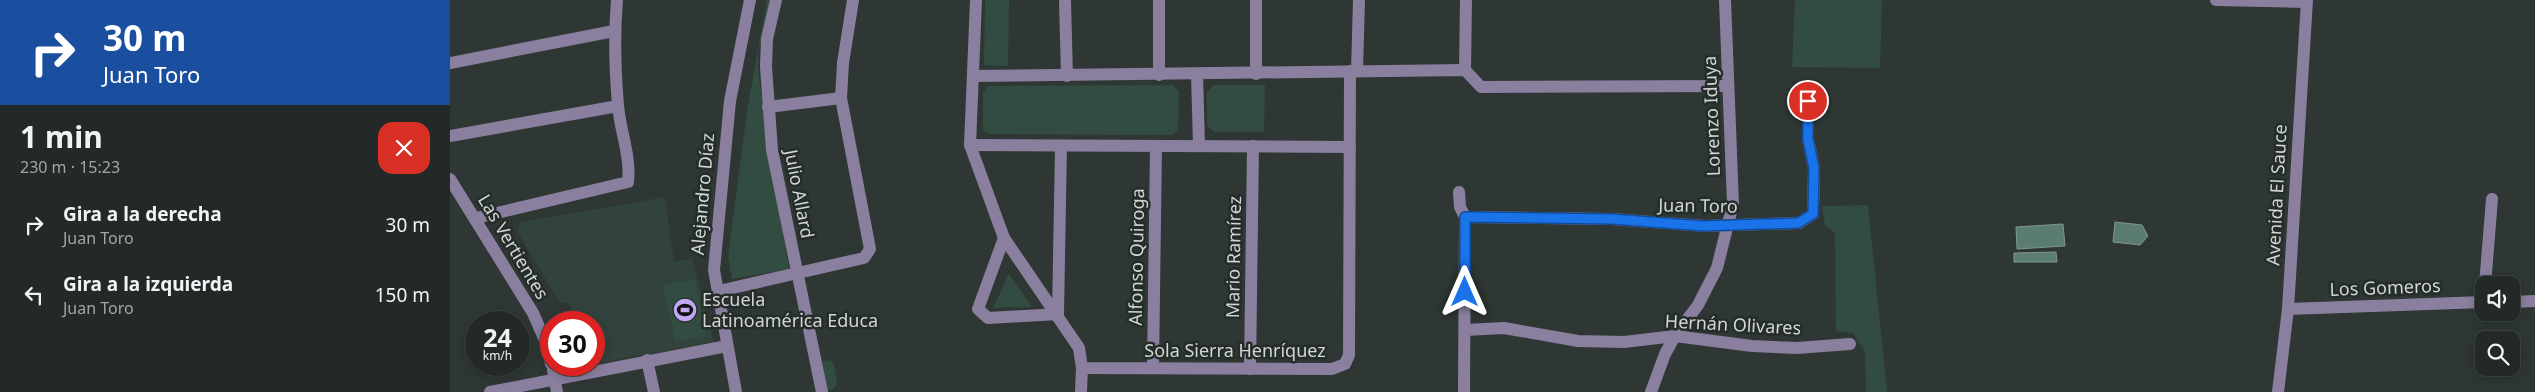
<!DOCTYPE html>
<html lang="es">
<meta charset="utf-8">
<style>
:root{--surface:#222927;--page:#2a312f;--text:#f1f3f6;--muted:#a2a6a7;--line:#3f4544}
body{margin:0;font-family:"Noto Sans",sans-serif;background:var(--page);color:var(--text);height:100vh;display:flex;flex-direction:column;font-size:19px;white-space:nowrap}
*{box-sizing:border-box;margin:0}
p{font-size:16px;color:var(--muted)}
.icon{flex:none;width:28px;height:28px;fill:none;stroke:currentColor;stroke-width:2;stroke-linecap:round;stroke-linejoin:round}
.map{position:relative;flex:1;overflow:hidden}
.panel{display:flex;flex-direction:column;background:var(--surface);width:450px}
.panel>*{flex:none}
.guide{background:#1a4fa0;color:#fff;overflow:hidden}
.buttons{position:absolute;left:2025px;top:276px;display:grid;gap:10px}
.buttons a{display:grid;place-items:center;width:45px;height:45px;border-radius:10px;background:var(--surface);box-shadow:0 2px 12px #0003,0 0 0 1px var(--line);font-size:25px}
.speed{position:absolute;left:15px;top:311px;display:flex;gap:10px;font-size:25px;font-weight:700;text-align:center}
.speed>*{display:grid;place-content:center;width:65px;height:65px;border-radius:50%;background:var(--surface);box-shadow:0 2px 12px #0003,0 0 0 1px var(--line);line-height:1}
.speed small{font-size:12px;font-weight:400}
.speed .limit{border:8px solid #d22;background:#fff;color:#111}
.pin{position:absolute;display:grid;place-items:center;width:42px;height:42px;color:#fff;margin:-21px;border:2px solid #fff;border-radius:50%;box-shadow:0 1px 5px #0007}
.me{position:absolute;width:55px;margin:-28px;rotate:0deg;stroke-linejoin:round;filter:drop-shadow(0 0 4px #0008)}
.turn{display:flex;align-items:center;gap:18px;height:105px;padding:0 20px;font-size:22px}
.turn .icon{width:65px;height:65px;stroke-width:2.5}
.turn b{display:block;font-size:35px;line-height:42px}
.round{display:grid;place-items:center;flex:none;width:52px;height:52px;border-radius:15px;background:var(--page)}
.summary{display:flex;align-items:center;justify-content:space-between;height:85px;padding:0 20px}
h1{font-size:30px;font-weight:700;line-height:38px}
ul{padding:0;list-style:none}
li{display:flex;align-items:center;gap:15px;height:70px;padding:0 20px}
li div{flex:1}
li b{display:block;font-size:19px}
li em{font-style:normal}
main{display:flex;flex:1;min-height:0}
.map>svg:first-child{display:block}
.built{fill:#32423c}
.green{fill:#334c42}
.water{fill:#5a7d6f;stroke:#7e988d}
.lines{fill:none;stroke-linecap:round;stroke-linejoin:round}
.minor{stroke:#8a7f9f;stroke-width:12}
.route-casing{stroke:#114b97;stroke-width:12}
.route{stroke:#1a73e8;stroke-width:9}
.labels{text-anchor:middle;stroke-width:5;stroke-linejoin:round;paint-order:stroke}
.street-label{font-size:18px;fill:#d1d6d4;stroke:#252d2a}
.poi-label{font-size:18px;fill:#d1d6d4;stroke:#252d2a;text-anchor:start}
</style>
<main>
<section class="panel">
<div class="guide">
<div class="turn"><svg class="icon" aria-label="right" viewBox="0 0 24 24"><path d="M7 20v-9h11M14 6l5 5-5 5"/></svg><div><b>30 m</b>Juan Toro</div></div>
</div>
<div class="summary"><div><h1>1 min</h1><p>230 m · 15:23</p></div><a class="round" style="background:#d93025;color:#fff"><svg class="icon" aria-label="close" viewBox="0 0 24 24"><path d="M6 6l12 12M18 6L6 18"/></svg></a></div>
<ul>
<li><svg class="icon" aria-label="right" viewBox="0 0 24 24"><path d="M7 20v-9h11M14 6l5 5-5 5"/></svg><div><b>Gira a la derecha</b><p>Juan Toro</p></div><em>30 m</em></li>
<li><svg class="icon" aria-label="left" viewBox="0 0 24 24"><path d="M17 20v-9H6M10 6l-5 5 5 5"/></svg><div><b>Gira a la izquierda</b><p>Juan Toro</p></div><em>150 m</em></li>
</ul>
</section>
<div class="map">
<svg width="2085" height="392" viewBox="0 0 2085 392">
<rect width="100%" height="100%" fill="#2e3734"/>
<polygon class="built" points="215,197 224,262 242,258 264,342 144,364 144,322 120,322 123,315 122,307 116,302 110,303 67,231 71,222"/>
<g class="green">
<polygon points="317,0 320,0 308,53 309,79 339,269 282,279 278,256 298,105"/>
<polygon points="535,0 559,0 558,66 534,65"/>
<polygon points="1345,0 1432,0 1430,68 1342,67"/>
<polygon points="723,85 729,92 728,130 722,135 539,134 533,130 533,92 538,86"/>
<polygon points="764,85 815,85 814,132 764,132 757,125 757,92"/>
<polygon points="1418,205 1437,392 1416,392 1415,352 1403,333 1386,331 1385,233 1375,225 1372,206"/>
<polygon points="559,274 582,307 543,308"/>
<polygon points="245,279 256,336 225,342 213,285"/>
<polygon points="381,360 384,364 387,384 383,389 376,391 370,362"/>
</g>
<g class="water">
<polygon points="1665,222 1692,225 1698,236 1690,245 1663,242"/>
<polygon points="1613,224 1615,246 1567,249 1566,227"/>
<polygon points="1606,252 1607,262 1564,262 1564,253"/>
</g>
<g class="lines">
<g class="minor">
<polyline points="326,0 317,39 316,67 322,150 372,392"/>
<polyline points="526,0 520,145 554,238 629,348 632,368 882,369 895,364 899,355 900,71"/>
<polyline points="615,0 617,76"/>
<polyline points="709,0 709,75"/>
<polyline points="1766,0 1856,2"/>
<polyline points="0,63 164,31"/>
<polyline points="1015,70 1016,0"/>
<polyline points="907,71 909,0"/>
<polyline points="747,74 749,146"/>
<polyline points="806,74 806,0"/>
<polyline points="524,76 1015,70 1031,87 1278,86"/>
<polyline points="318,107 391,98"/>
<polyline points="0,136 168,106"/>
<polyline points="520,145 900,147"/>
<polyline points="0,179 83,313 97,345 101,364"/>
<polyline points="1009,192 1010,207 1015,217 1014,392"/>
<polyline points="1015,217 1162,219 1255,226 1349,223 1363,214 1364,168 1358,139 1358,101"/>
<path d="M26,218L178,182C181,156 170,131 168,105C165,70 164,35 167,0"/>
<polyline points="554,238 528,309 538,318 608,314 611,146"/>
<polyline points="2035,285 2042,199"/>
<polyline points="269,291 414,258 420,249 391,98 393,63 403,0"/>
<polyline points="2061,302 2085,301"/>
<polyline points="1838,309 2034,302"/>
<polyline points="1015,330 1054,328 1128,341 1174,342 1225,336 1302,346 1347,348 1400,344"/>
<polyline points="197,360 204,392"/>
<polyline points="703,368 706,146"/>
<polyline points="800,369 803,146"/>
<polyline points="103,370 107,392"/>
<polyline points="40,392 277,346"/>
<polyline points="286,392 264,270 280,101 300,0"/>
<polyline points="631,392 632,368"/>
<polyline points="1201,392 1215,354 1225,336 1248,305 1267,268 1283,204 1275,0"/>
<polyline points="1828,392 1838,309 1857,0"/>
</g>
</g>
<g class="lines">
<g class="route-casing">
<polyline id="route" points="1015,292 1015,217 1162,219 1254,226 1348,223 1363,214 1364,168 1358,139 1358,101"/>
</g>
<use href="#route" class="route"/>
</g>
<defs>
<g id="stadium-disc" transform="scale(1.25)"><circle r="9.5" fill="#c2a7f2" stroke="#252d2a"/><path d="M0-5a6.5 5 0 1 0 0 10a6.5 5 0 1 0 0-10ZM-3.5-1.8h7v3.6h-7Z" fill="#111"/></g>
</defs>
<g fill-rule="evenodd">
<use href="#stadium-disc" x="235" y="310"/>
</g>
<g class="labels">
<g class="street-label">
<text transform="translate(1262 116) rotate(-92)" y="6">Lorenzo Iduya</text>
<text transform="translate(253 194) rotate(-85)" y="6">Alejandro Díaz</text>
<text transform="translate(349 194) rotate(79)" y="6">Julio Allard</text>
<text transform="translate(1827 195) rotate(-87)" y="6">Avenida El Sauce</text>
<text transform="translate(1248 206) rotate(1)" y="6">Juan Toro</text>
<text transform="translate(63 247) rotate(59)" y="6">Las Vertientes</text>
<text transform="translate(687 257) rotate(-89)" y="6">Alfonso Quiroga</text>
<text transform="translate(784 257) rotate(-89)" y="6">Mario Ramírez</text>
<text transform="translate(1935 288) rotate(-2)" y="6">Los Gomeros</text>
<text transform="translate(1283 325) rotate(3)" y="6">Hernán Olivares</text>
<text x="785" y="357">Sola Sierra Henríquez</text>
</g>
<g class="poi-label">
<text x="252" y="306">Escuela<tspan x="252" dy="21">Latinoamérica Educa</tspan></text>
</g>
</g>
</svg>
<div class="buttons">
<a><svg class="icon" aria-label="sound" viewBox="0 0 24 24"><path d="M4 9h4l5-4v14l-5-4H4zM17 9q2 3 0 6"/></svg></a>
<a><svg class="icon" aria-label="search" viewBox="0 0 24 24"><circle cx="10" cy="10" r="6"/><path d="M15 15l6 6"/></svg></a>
</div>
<div class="speed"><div>24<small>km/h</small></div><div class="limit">30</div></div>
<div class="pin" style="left:1358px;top:101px;background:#d93025"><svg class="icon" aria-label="arrive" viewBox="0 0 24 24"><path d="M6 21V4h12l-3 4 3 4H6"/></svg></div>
<svg class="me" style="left:1015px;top:292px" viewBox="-20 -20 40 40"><path d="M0-17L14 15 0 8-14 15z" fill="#1a73e8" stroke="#fff" stroke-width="4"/></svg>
</div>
</main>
